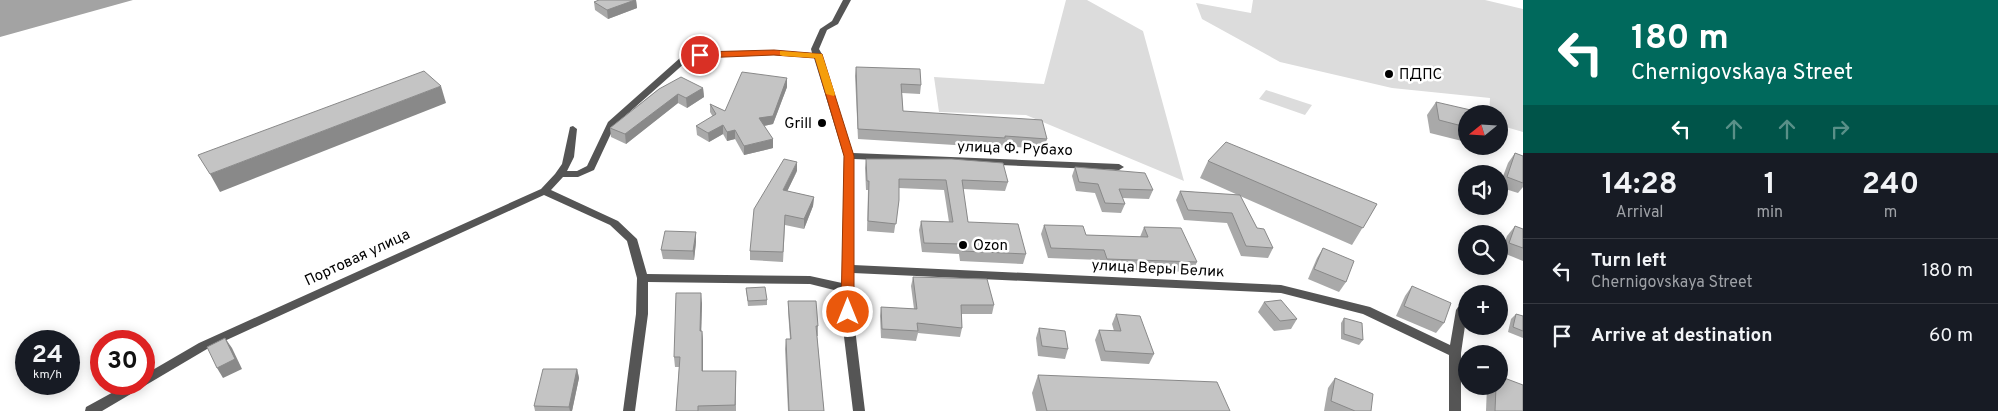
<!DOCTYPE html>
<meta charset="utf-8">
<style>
:root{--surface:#171b24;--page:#20242c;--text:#f1f3f6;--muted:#9ea1a6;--line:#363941}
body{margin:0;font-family:Overpass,sans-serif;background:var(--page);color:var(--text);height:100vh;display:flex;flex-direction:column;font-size:19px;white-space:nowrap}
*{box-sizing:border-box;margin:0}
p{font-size:16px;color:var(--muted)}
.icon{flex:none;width:28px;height:28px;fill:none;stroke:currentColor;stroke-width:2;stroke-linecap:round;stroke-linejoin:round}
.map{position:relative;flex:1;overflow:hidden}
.details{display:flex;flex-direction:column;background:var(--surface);width:475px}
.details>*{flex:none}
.banner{background:#00695c;color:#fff;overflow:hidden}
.needle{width:32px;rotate:252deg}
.buttons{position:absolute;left:1458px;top:105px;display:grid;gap:10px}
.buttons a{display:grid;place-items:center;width:50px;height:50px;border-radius:50%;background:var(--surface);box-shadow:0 2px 12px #0003;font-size:25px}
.speed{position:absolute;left:15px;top:330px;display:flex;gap:10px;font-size:25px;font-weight:700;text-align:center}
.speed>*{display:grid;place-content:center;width:65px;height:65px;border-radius:50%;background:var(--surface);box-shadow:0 2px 12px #0003;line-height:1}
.speed small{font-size:12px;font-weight:400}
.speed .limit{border:8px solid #d22;background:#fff;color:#111}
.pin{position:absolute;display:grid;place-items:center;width:42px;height:42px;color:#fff;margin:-21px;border:2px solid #fff;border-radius:50%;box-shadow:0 1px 5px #0007}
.me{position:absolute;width:55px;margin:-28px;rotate:0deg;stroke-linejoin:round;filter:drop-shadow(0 0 4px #0008)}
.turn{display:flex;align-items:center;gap:18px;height:105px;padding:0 25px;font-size:22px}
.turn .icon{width:65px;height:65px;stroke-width:2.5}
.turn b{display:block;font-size:35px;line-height:42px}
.lanes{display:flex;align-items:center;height:48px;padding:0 25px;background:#0003;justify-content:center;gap:25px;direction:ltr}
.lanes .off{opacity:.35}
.eta{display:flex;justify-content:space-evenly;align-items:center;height:85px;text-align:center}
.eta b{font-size:30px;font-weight:700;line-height:35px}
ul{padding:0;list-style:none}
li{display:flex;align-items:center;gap:15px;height:65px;padding:0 25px;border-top:1px solid var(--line)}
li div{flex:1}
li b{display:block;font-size:19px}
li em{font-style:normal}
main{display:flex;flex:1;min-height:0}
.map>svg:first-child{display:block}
.green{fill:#dcdcdc}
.water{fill:#a3a3a3}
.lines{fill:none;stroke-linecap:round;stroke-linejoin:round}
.minor{fill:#555;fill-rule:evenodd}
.wall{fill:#a9a9a9}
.shaded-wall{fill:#898989}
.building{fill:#c4c4c4;stroke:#898989}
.route{fill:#ea580c;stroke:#983908}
.slow{fill:#f59e0b}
.poi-dot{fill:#000;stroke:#fff;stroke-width:2}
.labels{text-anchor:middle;stroke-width:5;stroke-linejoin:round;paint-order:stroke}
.poi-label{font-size:15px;fill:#000;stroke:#fff;text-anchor:start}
.street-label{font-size:15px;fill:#000;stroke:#fff}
</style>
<main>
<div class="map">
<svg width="1523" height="411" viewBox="0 0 1523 411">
<rect width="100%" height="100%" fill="#fff"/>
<g class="green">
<polygon points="1066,0 1087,0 1143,31 1184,181 1026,115 939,112 934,77 1044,84"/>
<polygon points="1253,0 1485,0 1523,9 1523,132 1499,125 1499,114 1489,114 1490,98 1392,88 1280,62 1202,19 1196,3 1251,13"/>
<polygon points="1266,90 1312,105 1305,115 1259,99"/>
</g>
<polygon class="water" points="0,0 133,0 0,37"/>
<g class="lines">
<path class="minor" d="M843,0H851L838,24L827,30L819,49L823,56L822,58L853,153L1119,164L1124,167L1119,170L854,159L853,265L1281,285L1370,307L1450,345L1456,310L1458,307L1462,306L1466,307V319L1461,353V411H1449V355L1363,314L1281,293L853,273V312L865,411H853L841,312L842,292L810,284L648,282V314L635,411H623L636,314L637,278L627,241L610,225L544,195L207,349L102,411H85L86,407L128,384H144V375L199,343L541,189L555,174L562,164L570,127L573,126L577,129L574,157L567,171H577L587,166L608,122L680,58L700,53L733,51H773L812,53L811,49L820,29L832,21ZM733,55H773L814,58L844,156L842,283L810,276L647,274L637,239L618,221L551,190L563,177H578L594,170L615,125L686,62L701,57Z"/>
</g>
<g class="wall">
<polygon points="599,0 636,0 637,8 608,19 595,10 594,2"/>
<polygon points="856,67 921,85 920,94 902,93 903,111 1047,139 1044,149 1004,146 1003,148 858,139 855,76"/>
<polygon points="787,78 787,87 773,124 764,126 773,139 773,148 744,155 735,139 727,141 723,134 709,142 697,135 696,126 713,117 710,112 710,104 725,111"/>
<polygon points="703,88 704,97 687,108 678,103 626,144 611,137 610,128 659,89"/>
<polygon points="1436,102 1466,114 1466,142 1430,133 1427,115"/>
<polygon points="1515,153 1523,156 1523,187 1518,193 1499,187 1508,163"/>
<polygon points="866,159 1008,182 1005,191 963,189 968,222 1026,254 1023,264 960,261 959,254 922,252 919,230 921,221 949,222 944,190 899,188 899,200 894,233 867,231 868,190 866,190 865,168"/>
<polygon points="1208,161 1377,204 1352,245 1240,196 1257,228 1273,248 1268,258 1241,256 1227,223 1184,220 1176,200 1180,191 1238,195 1200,178"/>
<polygon points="1075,167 1153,190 1149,199 1122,198 1125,204 1121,213 1102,212 1095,193 1076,191 1072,176"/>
<polygon points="797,171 787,191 814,197 813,206 804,229 785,225 783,262 750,260 750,251"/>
<polygon points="1044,225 1086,235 1140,237 1144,227 1197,262 1192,272 1103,269 1100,260 1048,258 1041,234"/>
<polygon points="1515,226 1523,229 1523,261 1501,252 1507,236"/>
<polygon points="696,232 696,242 694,260 663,259 661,250"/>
<polygon points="1323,248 1346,282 1339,292 1308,279 1317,258"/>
<polygon points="913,277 994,305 992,314 962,314 962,328 960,337 918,333 916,341 881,338 880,316 881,307 914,309 911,286"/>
<polygon points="1412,286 1444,323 1436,333 1396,316 1405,296"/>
<polygon points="746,288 767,300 767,305 748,306"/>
<polygon points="788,301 818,326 818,336 817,336 824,411 788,411 785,349 786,339 790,339 788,311"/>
<polygon points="1264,302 1297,319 1291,329 1274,331 1258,312"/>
<polygon points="702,303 701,331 702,331 703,341 703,371 736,371 736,411 676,411 679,367 675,367 674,357"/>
<polygon points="1116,314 1154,354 1149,364 1101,361 1095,340 1099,330 1114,331 1112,324"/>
<polygon points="1516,314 1523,316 1523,338 1508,332 1511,319"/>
<polygon points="1344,318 1363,340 1359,345 1341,339 1341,323"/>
<polygon points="1039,328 1068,349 1065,359 1038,356 1036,338"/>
<polygon points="577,369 579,378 572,411 535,411 534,406"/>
<polygon points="1038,375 1230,411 1036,411 1032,393"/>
<polygon points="1335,378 1371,411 1324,411 1328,388"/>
<polygon points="1487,386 1499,386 1523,411 1486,411"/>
</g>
<g class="shaded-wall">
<polygon points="635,0 636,0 637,8 608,19 607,10"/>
<polygon points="787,78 787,87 773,124 759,127 759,118"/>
<polygon points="441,86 446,103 220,192 210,174"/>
<polygon points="703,88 704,97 687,108 686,98"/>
<polygon points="678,94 678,103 626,144 625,134"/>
<polygon points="723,125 723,134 709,142 708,133"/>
<polygon points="735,130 735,139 727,141 727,132"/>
<polygon points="773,139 773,148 744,155 744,146"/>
<polygon points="797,162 797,171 783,200 783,190"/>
<polygon points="814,197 813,206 804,229 804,219"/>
<polygon points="696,232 696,242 694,260 693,251"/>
<polygon points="701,293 702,303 701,341 700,331"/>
<polygon points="702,331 703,341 703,381 702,371"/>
<polygon points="225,338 232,348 242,369 223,378 217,368"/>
<polygon points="577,369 579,378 572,411 570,411 569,407"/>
</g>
<g class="building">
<polygon points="599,0 635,0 607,10 594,2"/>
<polygon points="856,67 920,69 921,85 901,84 903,111 1042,120 1047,139 1005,136 1005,138 858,129"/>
<polygon points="424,71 441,86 210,174 198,155"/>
<polygon points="742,72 787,78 773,116 759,118 773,139 744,146 735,130 727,132 723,125 708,133 696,126 716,114 710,104 725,111"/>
<polygon points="681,77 703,88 686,98 678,94 625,134 610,128 659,89"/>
<polygon points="1436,102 1488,114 1466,114 1466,127 1439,120"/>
<polygon points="1499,126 1501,135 1499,134"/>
<polygon points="1226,142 1377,204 1363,228 1208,161"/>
<polygon points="1515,153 1523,156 1523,183 1507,177"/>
<polygon points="784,159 797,162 783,190 814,197 804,219 785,215 783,252 750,251 754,209"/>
<polygon points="866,159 952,159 1003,163 1008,182 962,180 968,222 1018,224 1026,254 962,251 961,244 924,243 921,221 953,222 946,180 899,179 899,200 896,224 868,221 869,181 867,181"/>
<polygon points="1075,167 1145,173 1153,190 1119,189 1125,204 1105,203 1098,184 1079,182"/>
<polygon points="1180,191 1240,195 1257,228 1264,229 1273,248 1246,246 1232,213 1188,210"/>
<polygon points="1044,225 1083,226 1086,235 1148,237 1144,227 1181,228 1197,262 1107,259 1104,250 1051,248"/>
<polygon points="1515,226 1523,229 1523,248 1509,243"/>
<polygon points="665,231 696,232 693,251 661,250"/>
<polygon points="1323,248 1354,261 1346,282 1314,269"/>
<polygon points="913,277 987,279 994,305 961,305 962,328 917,323 918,331 882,329 881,307 917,309"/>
<polygon points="1412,286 1451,303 1444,323 1404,306"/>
<polygon points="765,287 767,300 748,301 746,288"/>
<polygon points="676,293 701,293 700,331 702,331 702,371 736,371 735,405 698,406 698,411 676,411 680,357 674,357"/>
<polygon points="1281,300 1297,319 1280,321 1264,302"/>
<polygon points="788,301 816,301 818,326 816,326 824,411 789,411 786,339 791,339"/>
<polygon points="1116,314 1140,316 1154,354 1105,351 1099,330 1121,331"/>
<polygon points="1516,314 1523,316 1523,331 1513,327"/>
<polygon points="1344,318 1362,323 1363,340 1344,334"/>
<polygon points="1039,328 1065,331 1068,349 1042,346"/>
<polygon points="225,338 235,359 217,368 207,347"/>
<polygon points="543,369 577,369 569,407 534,406"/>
<polygon points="1038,375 1217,382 1230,411 1047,411"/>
<polygon points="1499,376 1523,385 1523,411 1495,411 1496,386 1499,386"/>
<polygon points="1335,378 1373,394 1371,411 1355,411 1331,401"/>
</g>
<polygon class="route" points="774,50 822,54 854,156 854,312 848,317 841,312 844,156 815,58 774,55 700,58 695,55 700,52"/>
<polygon class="slow" points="780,51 822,54 835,94 834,96 826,94 815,58 783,56 780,55"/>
<g class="poi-dot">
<circle cx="1389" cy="74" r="5"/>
<circle cx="822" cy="123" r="5"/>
<circle cx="963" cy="245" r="5"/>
</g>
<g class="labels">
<g class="poi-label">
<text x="1399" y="79">ПДПС</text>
<text x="812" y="128" text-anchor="end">Grill</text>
<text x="973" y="250">Ozon</text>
</g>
<g class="street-label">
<text transform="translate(1015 148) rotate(2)" y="5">улица Ф. Рубахо</text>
<text transform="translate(357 257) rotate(-25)" y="5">Портовая улица</text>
<text transform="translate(1158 268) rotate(3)" y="5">улица Веры Белик</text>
</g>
</g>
</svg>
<div class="buttons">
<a><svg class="needle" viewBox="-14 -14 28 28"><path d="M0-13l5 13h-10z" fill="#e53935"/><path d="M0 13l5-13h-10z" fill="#9ea1a6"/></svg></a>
<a><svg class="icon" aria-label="sound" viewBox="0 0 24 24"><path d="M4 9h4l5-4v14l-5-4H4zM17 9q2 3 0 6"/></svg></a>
<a><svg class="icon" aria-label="search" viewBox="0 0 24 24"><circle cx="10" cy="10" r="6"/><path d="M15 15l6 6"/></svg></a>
<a>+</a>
<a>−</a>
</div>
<div class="speed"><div>24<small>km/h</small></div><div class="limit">30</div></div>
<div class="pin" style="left:700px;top:55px;background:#d93025"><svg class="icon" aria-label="arrive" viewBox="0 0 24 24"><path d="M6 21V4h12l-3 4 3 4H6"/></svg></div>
<svg class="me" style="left:848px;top:312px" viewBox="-20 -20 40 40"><circle r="17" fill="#ea580c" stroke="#fff" stroke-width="3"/><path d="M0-11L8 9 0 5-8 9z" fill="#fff"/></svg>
</div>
<section class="details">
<div class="banner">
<div class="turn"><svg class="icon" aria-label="left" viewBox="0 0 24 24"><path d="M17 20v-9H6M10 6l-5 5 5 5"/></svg><div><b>180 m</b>Chernigovskaya Street</div></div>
<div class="lanes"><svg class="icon" aria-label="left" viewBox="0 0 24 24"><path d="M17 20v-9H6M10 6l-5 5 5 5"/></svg><svg class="icon off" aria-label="ahead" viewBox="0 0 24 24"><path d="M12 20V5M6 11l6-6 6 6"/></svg><svg class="icon off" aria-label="ahead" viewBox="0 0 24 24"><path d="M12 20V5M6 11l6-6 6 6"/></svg><svg class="icon off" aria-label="right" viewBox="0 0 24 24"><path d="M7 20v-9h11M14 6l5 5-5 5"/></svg></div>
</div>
<div class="eta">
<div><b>14:28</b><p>Arrival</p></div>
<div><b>1</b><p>min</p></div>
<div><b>240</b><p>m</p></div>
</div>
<ul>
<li><svg class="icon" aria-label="left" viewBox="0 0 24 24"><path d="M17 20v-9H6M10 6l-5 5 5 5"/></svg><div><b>Turn left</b><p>Chernigovskaya Street</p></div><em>180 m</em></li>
<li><svg class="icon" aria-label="arrive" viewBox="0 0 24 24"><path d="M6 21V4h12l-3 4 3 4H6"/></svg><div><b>Arrive at destination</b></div><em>60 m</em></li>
</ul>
</section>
</main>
